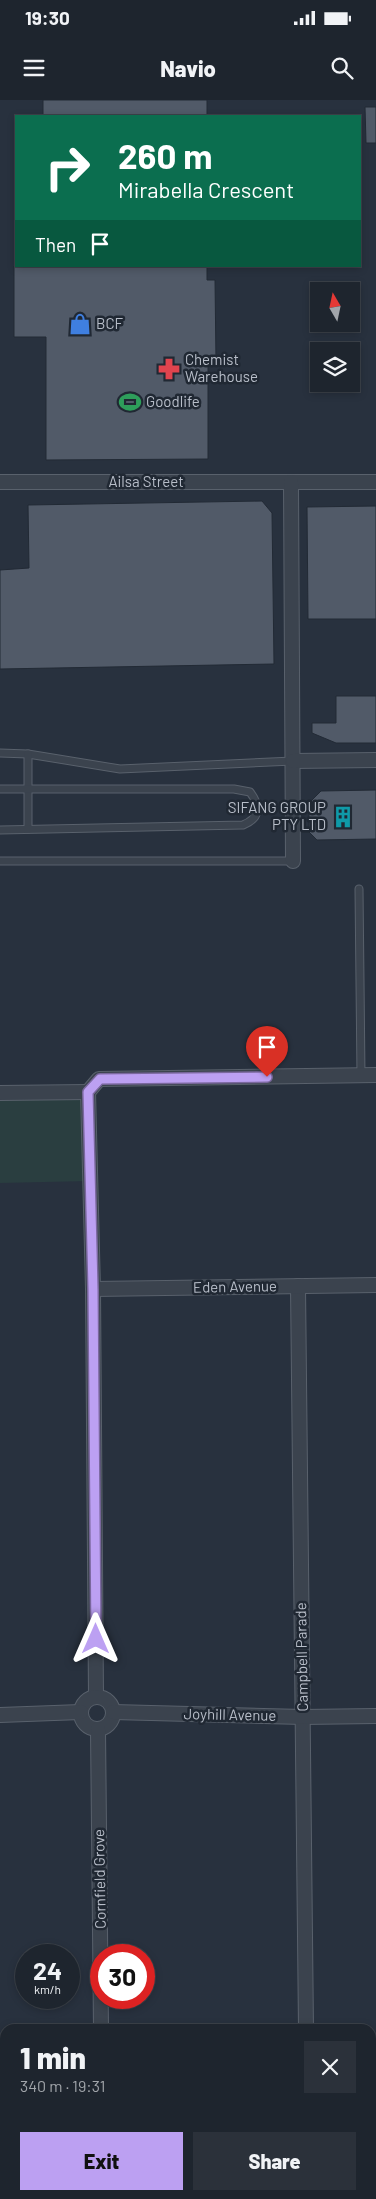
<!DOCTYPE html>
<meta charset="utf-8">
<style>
:root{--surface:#1e252e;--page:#2b313a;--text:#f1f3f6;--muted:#a1a5aa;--line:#3c424a;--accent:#bca0f2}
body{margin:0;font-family:Barlow,sans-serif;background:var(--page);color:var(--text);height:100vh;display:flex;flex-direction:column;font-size:19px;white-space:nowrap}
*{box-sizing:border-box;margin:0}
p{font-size:16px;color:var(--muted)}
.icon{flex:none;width:28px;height:28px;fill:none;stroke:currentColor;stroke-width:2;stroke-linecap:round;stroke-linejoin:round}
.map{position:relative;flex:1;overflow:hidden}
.details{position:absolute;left:0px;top:1924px;width:376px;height:176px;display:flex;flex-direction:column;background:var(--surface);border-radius:15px 15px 0 0;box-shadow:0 2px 8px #0003,0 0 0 1px var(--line)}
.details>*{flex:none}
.hud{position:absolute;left:15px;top:15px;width:346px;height:152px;border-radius:0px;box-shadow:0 2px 8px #0003,0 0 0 1px var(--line);background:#0b6e4f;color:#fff;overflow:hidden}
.needle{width:32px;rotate:351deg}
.controls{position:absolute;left:310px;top:182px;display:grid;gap:10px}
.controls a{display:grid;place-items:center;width:50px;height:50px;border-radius:0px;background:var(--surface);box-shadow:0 2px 8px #0003,0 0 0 1px var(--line);font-size:25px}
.speed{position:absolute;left:15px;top:1844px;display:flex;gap:10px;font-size:25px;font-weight:700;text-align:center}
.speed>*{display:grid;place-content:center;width:65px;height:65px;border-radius:50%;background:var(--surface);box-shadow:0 2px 8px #0003,0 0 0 1px var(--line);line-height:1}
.speed small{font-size:12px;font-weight:400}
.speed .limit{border:8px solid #d22;background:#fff;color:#111}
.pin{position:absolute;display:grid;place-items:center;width:42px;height:42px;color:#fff;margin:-51px -21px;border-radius:50% 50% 50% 0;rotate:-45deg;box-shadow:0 0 5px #0007}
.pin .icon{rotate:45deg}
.me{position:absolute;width:55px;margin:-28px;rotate:0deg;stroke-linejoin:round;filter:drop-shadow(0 0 4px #0008)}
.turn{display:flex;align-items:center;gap:18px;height:105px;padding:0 20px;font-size:22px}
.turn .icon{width:65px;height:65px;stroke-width:2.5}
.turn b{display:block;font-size:35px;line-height:42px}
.then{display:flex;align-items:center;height:48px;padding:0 20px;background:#0003;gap:10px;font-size:19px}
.round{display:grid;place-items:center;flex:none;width:52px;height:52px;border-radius:0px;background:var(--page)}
.overview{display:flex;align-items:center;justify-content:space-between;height:85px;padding:0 20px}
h1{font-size:30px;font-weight:800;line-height:38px}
.cta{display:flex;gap:10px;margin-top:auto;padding:10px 20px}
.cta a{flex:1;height:58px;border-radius:0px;background:var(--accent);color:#111;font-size:20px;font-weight:800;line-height:58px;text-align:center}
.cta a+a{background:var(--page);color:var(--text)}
.status{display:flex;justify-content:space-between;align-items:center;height:35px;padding:0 25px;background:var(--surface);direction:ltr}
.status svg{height:14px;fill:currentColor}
header{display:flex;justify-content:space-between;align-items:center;height:65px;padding:0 20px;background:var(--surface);font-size:22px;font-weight:800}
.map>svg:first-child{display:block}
.green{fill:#2a3e40}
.building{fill:#515a68;stroke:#222a35}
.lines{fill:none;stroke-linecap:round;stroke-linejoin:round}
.service-casing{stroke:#59616c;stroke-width:9}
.minor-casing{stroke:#59616c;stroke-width:16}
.secondary-casing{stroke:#59616c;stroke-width:21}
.path{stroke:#4a5b5e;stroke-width:2.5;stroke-dasharray:4 4;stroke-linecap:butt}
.service{stroke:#3b434e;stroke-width:7}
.minor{stroke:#3b434e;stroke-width:14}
.secondary{stroke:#4a5261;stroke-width:19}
.route-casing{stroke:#7a689d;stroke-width:12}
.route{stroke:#bca0f2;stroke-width:9}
.labels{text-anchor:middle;stroke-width:5;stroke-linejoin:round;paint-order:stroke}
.poi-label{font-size:15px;fill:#b8bec9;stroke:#202833;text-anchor:start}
.street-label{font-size:15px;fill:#b8bec9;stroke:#202833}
</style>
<div class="status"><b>19:30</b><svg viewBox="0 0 49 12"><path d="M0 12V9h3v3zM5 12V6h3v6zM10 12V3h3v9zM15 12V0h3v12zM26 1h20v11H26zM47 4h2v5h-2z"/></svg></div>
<header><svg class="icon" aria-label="menu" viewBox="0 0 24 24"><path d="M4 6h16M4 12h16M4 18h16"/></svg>Navio<svg class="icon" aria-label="search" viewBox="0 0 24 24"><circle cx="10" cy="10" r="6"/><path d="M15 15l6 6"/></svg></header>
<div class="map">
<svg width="376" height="2099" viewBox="0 0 376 2099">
<rect width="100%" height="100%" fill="#28313e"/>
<polygon class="green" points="88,992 90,1081 0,1083 0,993"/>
<g class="building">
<rect x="43" y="0" width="164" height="16"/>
<polygon points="365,7 376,7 376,43 366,43"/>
<polygon points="14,166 207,166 207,180 215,180 216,261 208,261 208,359 46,360 46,237 14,237"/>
<polygon points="262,401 272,413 274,564 0,569 0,470 29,468 28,405"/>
<polygon points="376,406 376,519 308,519 307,407"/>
<polygon points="336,596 376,596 376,643 336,643 312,633 312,623 336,623"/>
<polygon points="376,690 376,739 317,740 309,732 309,703 321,691"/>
</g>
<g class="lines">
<g class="service-casing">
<g id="service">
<polyline points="0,653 28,654 120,669 293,661"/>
<polyline points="28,654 28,729"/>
<path d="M0,689H234L250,692C261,707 260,718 243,725L0,730"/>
<polyline points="0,761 293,761"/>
<polyline points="359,789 361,975"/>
</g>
</g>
<g class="minor-casing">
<g id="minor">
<polyline points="0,382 376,382"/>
<polyline points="291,382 293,761"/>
<polyline points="293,661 376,660"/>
<polyline points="88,992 93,1189 96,1597"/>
<polyline points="88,992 99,979 376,975"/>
<polyline points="0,993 88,992"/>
<polyline points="298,1186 306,1929"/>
<polyline points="93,1189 376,1185"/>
<circle cx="97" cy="1613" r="16"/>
<polyline points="113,1612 303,1617 376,1616"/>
<polyline points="0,1615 81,1612"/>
<polyline points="98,1629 101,1929"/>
</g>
</g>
<g class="secondary-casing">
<g id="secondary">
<polyline points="371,2091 376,2091"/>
<polyline points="0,2096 84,2095"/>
<polyline points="120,2099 121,2095"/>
</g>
</g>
<polyline class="path" points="286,2099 286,2095"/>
<use href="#service" class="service"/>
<use href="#minor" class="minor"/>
<use href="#secondary" class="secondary"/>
</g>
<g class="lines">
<g class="route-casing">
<polyline id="route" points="96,1539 93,1189 88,992 100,979 267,977"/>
</g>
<use href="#route" class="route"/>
</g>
<defs>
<g id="shop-bare" transform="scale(1.725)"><path d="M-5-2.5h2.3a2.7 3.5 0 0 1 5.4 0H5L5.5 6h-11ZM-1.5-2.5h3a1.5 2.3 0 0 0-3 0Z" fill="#3f7fe0" stroke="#202833" stroke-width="2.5" paint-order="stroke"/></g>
<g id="pharmacy-bare" transform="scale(1.725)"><path d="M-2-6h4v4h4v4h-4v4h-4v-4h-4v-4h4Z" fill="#e0444e" stroke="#202833" stroke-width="2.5" paint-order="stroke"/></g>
<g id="stadium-bare" transform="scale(1.725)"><path d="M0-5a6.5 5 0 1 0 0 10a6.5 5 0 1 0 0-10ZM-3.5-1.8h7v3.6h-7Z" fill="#2e9e5b" stroke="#202833" stroke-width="2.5" paint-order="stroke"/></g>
<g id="building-bare" transform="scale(1.725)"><path d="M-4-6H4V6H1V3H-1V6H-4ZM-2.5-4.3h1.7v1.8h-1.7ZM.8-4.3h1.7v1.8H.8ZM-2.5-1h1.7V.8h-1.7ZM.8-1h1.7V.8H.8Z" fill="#0f9aa8" stroke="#202833" stroke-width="2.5" paint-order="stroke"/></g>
</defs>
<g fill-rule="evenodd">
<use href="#shop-bare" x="80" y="224"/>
<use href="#pharmacy-bare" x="169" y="269"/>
<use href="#stadium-bare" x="130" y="302"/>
<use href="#building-bare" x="343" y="717"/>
</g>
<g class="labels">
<g class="poi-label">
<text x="96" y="229">BCF</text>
<text x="185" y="265">Chemist<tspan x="185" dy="17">Warehouse</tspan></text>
<text x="146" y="307">Goodlife</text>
<text x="326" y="713" text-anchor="end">SIFANG GROUP<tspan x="326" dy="17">PTY LTD</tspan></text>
</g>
<g class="street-label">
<text x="146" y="387">Ailsa Street</text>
<text transform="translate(235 1187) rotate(-1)" y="5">Eden Avenue</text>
<text transform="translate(302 1557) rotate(-91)" y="5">Campbell Parade</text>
<text transform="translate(230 1615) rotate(1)" y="5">Joyhill Avenue</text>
<text transform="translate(100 1779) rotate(-91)" y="5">Cornfield Grove</text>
</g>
</g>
</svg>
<div class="controls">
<a><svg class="needle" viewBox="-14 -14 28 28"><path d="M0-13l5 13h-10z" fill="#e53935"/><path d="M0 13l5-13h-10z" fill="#a1a5aa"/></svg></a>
<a><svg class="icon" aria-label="layers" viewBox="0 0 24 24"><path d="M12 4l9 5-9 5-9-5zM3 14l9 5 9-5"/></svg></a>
</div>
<div class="speed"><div>24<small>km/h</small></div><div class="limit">30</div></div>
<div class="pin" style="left:267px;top:977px;background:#d93025"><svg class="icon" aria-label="arrive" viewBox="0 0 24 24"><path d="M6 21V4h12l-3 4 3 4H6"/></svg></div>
<svg class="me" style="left:96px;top:1539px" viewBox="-20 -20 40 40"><path d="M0-17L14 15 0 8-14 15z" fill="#bca0f2" stroke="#fff" stroke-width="4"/></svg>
<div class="hud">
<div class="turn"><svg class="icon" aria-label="right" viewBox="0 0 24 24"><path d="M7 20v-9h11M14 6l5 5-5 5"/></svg><div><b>260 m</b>Mirabella Crescent</div></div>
<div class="then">Then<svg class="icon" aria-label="arrive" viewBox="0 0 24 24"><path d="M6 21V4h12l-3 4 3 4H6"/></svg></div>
</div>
<section class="details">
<div class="overview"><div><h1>1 min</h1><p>340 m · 19:31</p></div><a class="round"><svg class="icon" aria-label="close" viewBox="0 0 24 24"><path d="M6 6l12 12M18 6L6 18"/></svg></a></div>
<div class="cta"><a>Exit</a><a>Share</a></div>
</section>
</div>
